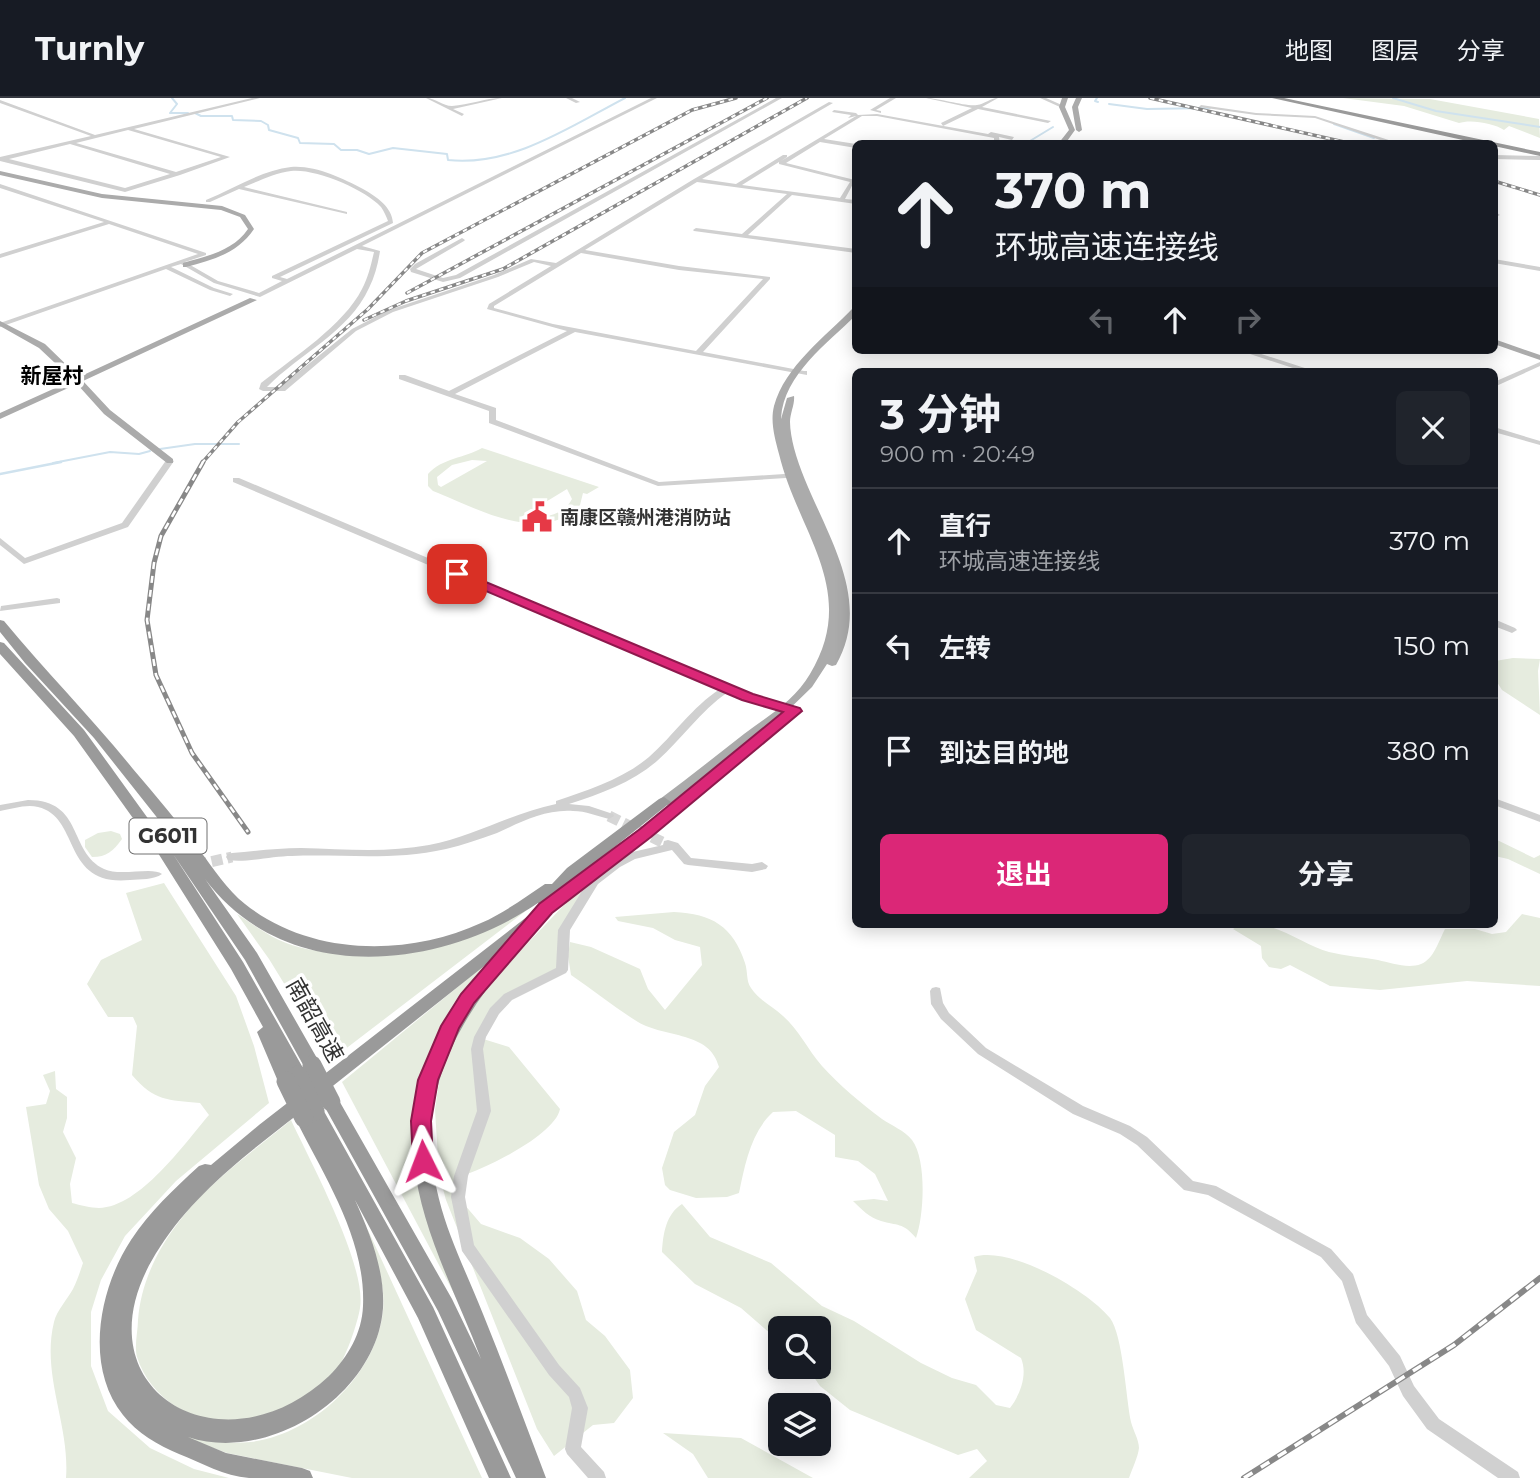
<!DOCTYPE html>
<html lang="zh">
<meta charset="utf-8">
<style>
:root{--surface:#171b24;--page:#20242c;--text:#f1f3f6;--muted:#9ea1a6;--line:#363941;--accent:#db2777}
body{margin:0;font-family:Montserrat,"Noto Sans SC",sans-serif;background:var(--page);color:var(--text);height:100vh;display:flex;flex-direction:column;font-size:26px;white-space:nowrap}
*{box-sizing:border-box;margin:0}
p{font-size:23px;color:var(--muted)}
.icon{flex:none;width:38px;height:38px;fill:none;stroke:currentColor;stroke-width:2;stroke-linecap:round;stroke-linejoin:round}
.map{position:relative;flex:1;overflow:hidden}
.details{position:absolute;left:852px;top:270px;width:646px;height:560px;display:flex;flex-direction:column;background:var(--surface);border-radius:10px;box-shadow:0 4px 18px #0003}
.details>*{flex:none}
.guide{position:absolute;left:852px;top:42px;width:646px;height:214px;border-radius:10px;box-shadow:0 4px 18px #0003;background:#171b24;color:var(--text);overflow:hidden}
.controls{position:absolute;left:768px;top:1218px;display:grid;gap:14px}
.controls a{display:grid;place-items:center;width:63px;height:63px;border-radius:10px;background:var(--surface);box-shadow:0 4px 18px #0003;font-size:35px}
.pin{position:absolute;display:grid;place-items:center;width:60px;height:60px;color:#fff;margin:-30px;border-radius:14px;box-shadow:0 4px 10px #0006}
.me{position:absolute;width:77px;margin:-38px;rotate:357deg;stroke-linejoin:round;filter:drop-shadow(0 0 5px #0008)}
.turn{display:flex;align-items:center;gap:24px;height:147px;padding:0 28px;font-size:32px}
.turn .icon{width:91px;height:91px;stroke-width:2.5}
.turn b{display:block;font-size:49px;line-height:60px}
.lanes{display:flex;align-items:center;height:66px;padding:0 28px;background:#0003;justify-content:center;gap:35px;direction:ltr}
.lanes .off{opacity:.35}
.round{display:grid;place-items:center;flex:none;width:74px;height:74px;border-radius:10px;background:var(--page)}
.headline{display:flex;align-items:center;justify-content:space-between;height:119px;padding:0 28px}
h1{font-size:42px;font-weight:700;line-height:52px}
.cta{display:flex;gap:14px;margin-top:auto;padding:14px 28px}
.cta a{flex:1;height:80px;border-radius:10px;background:var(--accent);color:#fff;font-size:28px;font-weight:700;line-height:80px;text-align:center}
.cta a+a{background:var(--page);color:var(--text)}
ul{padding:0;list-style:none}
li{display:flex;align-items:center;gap:21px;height:105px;padding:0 28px;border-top:2px solid var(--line)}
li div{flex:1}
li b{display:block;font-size:26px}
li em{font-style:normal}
header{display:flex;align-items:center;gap:42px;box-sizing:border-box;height:98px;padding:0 35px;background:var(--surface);border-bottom:2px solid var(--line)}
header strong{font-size:33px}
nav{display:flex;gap:38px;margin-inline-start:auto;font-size:24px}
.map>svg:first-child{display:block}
.green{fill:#e6ecdf;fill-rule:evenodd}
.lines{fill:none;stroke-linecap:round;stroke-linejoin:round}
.stream-far1{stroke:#cfe2ee;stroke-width:2}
.stream{stroke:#cfe2ee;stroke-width:2.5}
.minor-tunnel{stroke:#d6d6d6;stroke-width:11;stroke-dasharray:11 5;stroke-linecap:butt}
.minor{fill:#d0d0d0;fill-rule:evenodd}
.major{fill:#ababab;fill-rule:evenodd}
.highway{fill:#9a9a9a;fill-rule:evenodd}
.rail-far2-casing{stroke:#888;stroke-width:3.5}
.rail-far1-casing{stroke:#888;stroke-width:5}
.rail-casing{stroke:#888;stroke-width:6}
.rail-far2{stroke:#fff;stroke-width:2;stroke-dasharray:4.5;stroke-linecap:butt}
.rail-far1{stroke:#fff;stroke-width:2.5;stroke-dasharray:7;stroke-linecap:butt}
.rail{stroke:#fff;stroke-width:3.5;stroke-dasharray:10;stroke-linecap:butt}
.highway-bridge{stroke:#9a9a9a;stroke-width:19}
.route{fill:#db2777;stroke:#8e194d;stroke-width:2}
.labels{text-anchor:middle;stroke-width:7;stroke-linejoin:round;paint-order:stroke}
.far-poi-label{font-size:19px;font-weight:bold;fill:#333;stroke:#fff;text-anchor:start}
.far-quarter-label{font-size:21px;font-weight:bold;fill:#000;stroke:#fff}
.shield{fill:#fff;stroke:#707070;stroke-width:2}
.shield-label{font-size:21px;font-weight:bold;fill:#333}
.street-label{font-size:23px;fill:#333;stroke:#fff}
</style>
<header>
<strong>Turnly</strong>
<nav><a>地图</a><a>图层</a><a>分享</a></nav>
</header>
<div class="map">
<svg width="1540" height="1380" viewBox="0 0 1540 1380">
<rect width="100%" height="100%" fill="#fff"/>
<g class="green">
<path d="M1343,0L1430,1L1539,21L1540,40L1509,28L1504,32C1494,25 1470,21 1459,25L1404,8Z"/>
<path d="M482,350L599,389L587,396L583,395L580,407C541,449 475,409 433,393L428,388V376C442,360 465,360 482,350ZM472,362L487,363L441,389L438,387L437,379L452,367ZM567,391L572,401C563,419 539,421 521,419Z"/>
<polygon points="1513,560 1540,561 1538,573 1540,617 1502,592 1495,581 1495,563"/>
<path d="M111,733L120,736L122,741C113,753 107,759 92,759L85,749V742L98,735Z"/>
<polygon points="1495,741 1534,760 1540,757 1540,776 1508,761 1495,758"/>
<path d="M587,783H594L565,832L562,872L508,899L480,940L509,949L560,1011C555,1037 485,1071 461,1078L458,1099L481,1126L520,1140L549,1161L577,1193L586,1222L605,1238L630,1272L633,1300L614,1325L593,1327L554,1358L537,1331L446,1102L439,1076L435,1012L441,970L459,923L482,893Z"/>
<path d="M164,785L236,898L254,948L269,1005L176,1083L125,1138L101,1182L91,1214V1268L108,1313L150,1350L194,1371L229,1380H66C70,1327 41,1277 54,1224C57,1212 67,1202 73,1191C77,1183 80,1174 83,1165L68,1133L49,1111L39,1087L26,1009L46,1006L50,993L43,977L55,973L56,991L67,999V1020L63,1034L76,1060L70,1086L72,1105C80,1107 91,1110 99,1110C140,1109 184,1046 209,1017L200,1005C168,1002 154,1003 132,977L137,928L133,919H108L87,886L101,862L142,842L126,795Z"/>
<path d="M527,812L331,962L269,861L237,816C251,825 264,835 279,842C296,850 317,853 336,856C406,865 466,845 527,812Z"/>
<path d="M674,814C712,816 733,828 745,865C748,874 746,883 751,890C760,903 772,908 783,918C799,932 808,952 822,968C839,987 861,1005 882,1021C892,1028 904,1032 912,1042C927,1062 924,1118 916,1140C903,1124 897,1128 881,1123C870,1120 861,1111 853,1103L874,1101L888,1103L875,1076L858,1063L835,1059V1037L796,1013L773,1014C751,1034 745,1066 739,1095L727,1099L696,1100L670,1092L665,1087L662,1070L674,1034L695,1017L705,988L719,969C710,933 665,940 638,924C615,910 593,892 571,877L568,858L570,844L591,849L640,871L648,891L665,912L702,867L700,849L675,842L653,830L618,823L615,819Z"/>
<path d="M1522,816L1540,820V888L1467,883L1380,892L1330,888L1290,867L1281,871L1269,869L1262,860L1261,848L1233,831C1260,812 1302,847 1329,854C1345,858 1362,859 1378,862C1391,865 1408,871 1421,866C1434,861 1439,842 1445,831H1475L1492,836L1506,834Z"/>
<path d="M493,860C481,875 465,889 454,905C444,920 437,937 431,953C390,1049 424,1111 457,1201L342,984Z"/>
<path d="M291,1022C310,1063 367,1168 360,1210C358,1224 345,1263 335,1274C320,1291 273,1322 250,1325C203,1331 152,1306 137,1259C134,1248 138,1233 138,1222C141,1184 158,1150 181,1121C210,1083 254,1053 291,1022Z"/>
<path d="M682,1106L710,1139L771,1165L822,1208L854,1223L921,1265L952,1280L976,1287L996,1307L1010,1310C1020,1297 1028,1277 1021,1260L976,1232L965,1201L977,1173L974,1159C1009,1147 1087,1192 1110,1220C1123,1237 1126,1301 1131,1324C1133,1332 1139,1342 1139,1350C1138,1359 1132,1371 1129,1380H969L987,1363L977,1351L958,1357L850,1312L820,1288L807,1269H819V1230H780V1244L741,1210L695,1186L662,1154C663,1136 666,1116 682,1106Z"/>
<path d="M367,1130L482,1380H352L227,1355L172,1335C199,1341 224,1347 251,1344C314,1336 376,1277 383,1213C386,1186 374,1156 367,1130Z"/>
<polygon points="663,1335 741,1340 813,1380 708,1380 693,1356"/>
</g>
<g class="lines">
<g class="stream-far1">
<polyline points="172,0 177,6 170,15 188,15"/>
<polyline points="1097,0 1095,3 1098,4"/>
<polyline points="1393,0 1436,13 1540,29"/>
<polyline points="1109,6 1147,11 1210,10"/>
<path d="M195,15L201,18H232L233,22L261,23L268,27L269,32L298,40L300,45L334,46L341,52H357L369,56L393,50L447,56L448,62C512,69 571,28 625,0"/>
<polyline points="1334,26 1374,40"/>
<polyline points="1025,46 1053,29"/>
<polyline points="160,351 195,346 239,346"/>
<polyline points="53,365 110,354 139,356 150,353"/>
</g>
<polyline class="stream" points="0,376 61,364"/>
<g class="minor-tunnel">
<polyline points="609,718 662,744"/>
<polyline points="196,767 232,759"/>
</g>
<g class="minor">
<path d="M252,0H260L134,31L230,59L180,77L125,94L0,63V59L91,38L0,5V2L95,37ZM128,32L221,59L176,74L76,45ZM70,46L170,76L125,90L9,61Z"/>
<path d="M426,0C435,0 443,8 452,8C469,7 485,0 502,0L453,11L464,16L462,18Z"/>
<polygon points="566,0 572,0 580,4 576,5"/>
<path d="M651,0H657L362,148L380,153C378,166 375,178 369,190C349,234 299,256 267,289H280L352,231L389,212L494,177L531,161L556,165L694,81L829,4L833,5L702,81L736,86L783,57H787V59L781,63L856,18L848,20L851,17L832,14L834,12L856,15L858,17L877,16L988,36L991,34L1014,39L1012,42L999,39L1000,46H994V40L877,18H862L824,41L856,46V50L820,44L786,65L855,82L845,101L856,102V106L792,97L748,137L856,151V155L694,133L693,132L696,130L742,136L787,96L697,84L585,152L679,168L770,179V181L703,254L804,273H807V277L575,234L455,296L496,310V322L659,384L799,375H802V379L658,388L489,325V313L399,281V277H405L449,293L567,233L487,211L489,206L551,168L534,164L498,179L393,214L356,233L285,293H263L259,291L261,285C293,260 344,227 362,191C368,180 371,167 374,154L357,151L260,199L214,185L181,166L171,169L214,190L233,196L230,198L210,192L166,171L0,229V225L198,156L109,126L0,160V156L104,124L0,90V86L206,155V157L185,164L218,183L259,195L282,183L272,180V178L388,123C386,118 384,113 381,109C365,91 314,70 291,73C275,75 259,83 244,89L347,114V116L239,91L210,104H206V102C233,91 262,72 291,69C315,67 342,80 363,91C377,99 392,109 393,125L280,179L287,181ZM779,64V66L850,84L840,100L742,87ZM581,155L679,172L763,181L696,253L553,226L494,210V208Z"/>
<polygon points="776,0 782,0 460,180 443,184 411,174 410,171 415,166 462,140 465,142 464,143 416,171 443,180 456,177"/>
<polygon points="890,0 896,0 876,12 881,13 881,15 870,12"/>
<path d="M926,0C939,0 967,9 977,7C985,6 990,0 998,0L982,9L1051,23L1048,25L978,11L943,28L941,25L972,10Z"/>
<polygon points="1040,0 1046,0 1064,8 1060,9"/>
<polygon points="1201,7 1256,15 1315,18 1401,46 1392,46 1315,20 1256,17 1199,9"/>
<polygon points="1494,57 1540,58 1540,62 1494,61"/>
<polygon points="1494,116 1497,115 1500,117 1494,120"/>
<polygon points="1494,161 1540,169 1540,173 1494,165"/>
<polygon points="1249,252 1311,272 1313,273 1302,273 1247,255 1247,253"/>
<polygon points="1540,264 1540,268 1494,289 1494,284"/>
<polygon points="1494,329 1540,343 1540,347 1494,334"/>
<polygon points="167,361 170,361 174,363 128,429 24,466 0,447 0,440 25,460 122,425"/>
<path d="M233,380H239L751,597L797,611L799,613L794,616L791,615L745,601L728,594C700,613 682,641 657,663C633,684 600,696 569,706L589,708L613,716L614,718L609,721C597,718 586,713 573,713C546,711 521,724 497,735C480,741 463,747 446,751C392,763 345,756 292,758C272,758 246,765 228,762L226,759L228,756L232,755C255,753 278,750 301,750C344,751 387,755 429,747C473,739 512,715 556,706V703C588,692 623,681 649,659C674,637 692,609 720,591L233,384Z"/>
<polygon points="57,500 60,501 60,505 0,513 1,508"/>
<polygon points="1494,521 1515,530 1517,532 1512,535 1494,528"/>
<polygon points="1494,700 1540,717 1540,724 1494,707"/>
<path d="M28,702C84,702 68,754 104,771C121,779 152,768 162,776C154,782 140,781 130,782C61,789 81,719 38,709C26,706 12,711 0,713V707Z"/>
<polygon points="668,742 678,745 691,760 752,766 762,764 768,768 766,771 752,774 688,767 684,766 672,752 635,761 620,769 598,786 570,832 568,872 566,875 512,902 499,916 486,939 483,951 491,1013 468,1078 465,1099 474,1147 559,1267 580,1290 588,1310 581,1349 604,1374 606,1380 588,1380 567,1356 565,1351 572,1310 569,1299 549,1277 462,1153 451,1099 454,1078 477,1013 471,951 474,939 490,910 504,896 556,870 558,832 590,780 612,763 628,755 663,747 664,743"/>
<polygon points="936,889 940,890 943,905 949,915 986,950 1083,1008 1130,1028 1147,1039 1193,1083 1216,1088 1331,1151 1353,1176 1367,1217 1400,1258 1414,1288 1439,1321 1518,1374 1520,1380 1498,1380 1427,1331 1403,1298 1389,1268 1356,1225 1342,1183 1321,1159 1208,1097 1184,1092 1137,1047 1120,1036 1073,1016 978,956 941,921 931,906 930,893 932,890"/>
</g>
<g class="major">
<polygon points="1062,0 1068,0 1065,9 1075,32 1065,46 1058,46 1069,32 1059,9"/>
<polygon points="1076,0 1082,0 1078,9 1082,32 1079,34 1076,32 1072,9"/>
<path d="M0,73L102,96L222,108L245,117L254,131C238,155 213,162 186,169H183V165C207,158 233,153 248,131L240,119L221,112L102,100L0,77Z"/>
<polygon points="250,200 257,202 83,283 110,312 173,361 173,365 167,365 104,316 77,286 0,321 0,315 73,282 39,250 0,228 0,223 45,246 79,279"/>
<path d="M853,210H856V217C828,245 784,276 781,320V321L787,300L794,298C795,306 790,315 790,324C790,332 792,342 794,350C813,421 878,494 836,567L832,568L827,566L812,589L778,622L783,623L785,625L783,627L683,710H675L673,707L733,657L668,707H660L658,704L660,701C688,680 716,658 744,636C767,619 795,602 810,576C860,493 798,435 779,356C775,341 770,324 774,308C785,268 825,239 853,210Z"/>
<polygon points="1494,241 1540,257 1540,262 1494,246"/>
</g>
<g class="highway">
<polygon points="1272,0 1284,0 1540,54 1540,58 1494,48 1494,46 1481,46"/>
<path d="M0,522L4,523C46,574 92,620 133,671C156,698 179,725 200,753C214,771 227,792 245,806C310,858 407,859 481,825C504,815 524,800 545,786H552L567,770L659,701L664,699L671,704L578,778L674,704H684L686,707L513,845L518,850L516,854C452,930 414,1000 439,1101C449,1141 468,1178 483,1216C505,1270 525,1325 546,1380H516L438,1213L322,1004L325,999L331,997L337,999L452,1201L481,1261C457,1197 421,1133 414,1064C406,991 441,920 488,865L300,1014H307L309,1008L315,1006L321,1008L433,1209L511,1380H489L418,1220L355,1102C370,1135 385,1173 383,1210C377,1297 269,1366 188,1339L226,1355L302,1370L310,1373L313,1380C292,1380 270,1380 249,1380C224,1378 202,1365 179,1356C158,1347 137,1335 123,1317C84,1268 99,1191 131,1142C150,1113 174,1091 199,1068L205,1066L211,1067L259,1027L542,807L538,805C438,873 285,888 205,781L257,855L318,962L321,967L318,972L312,974L306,972L245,862L173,756L243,864L307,977L304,982H294L292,988L286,990L280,988L257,934L263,929L231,871L158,755L74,638L0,556V544L4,545L84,632L165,744L153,726L159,722L94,640L25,565L0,534ZM297,1017L295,1020C324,1078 366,1141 363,1208C362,1235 348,1259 329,1278C220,1380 68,1288 160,1149C194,1096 248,1055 297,1017Z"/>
</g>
<g class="rail-far2-casing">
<g id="rail-far2">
<polyline points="1150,0 1353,46"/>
<polyline points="1494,83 1540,97"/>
<polyline points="407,195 767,0"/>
<polyline points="364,222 406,203 503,171 807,0"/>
<polyline points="202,365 238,324 368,211 422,155 692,12 736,0"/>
</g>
</g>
<g class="rail-far1-casing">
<polyline id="rail-far1" points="203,364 161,438 154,465 147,522 156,577 192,655 248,734"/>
</g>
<g class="rail-casing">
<polyline id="rail" points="1244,1380 1454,1247 1540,1180"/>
</g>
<use href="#rail-far2" class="rail-far2"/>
<use href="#rail-far1" class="rail-far1"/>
<use href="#rail" class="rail"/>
<g class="highway-bridge">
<polyline points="312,967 331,1004"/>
<polyline points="298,977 315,1013"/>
<polyline points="286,983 304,1020"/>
</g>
</g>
<polygon class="route" points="457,472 753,596 800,610 802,613 651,739 552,815 474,905 459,930 438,982 431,1023 433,1063 430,1069 423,1071 416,1069 413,1063 411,1023 418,982 441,928 461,896 539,806 640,731 783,614 742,602 453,479 453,473"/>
<defs>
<g id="civic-bare" transform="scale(2.415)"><path d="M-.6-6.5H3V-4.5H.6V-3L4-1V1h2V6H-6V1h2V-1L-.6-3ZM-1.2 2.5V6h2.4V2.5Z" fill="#e63946" stroke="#fff" stroke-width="2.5" paint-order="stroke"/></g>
</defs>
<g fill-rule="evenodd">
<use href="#civic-bare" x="537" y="419"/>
</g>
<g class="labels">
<g class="far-poi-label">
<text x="560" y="426">南康区赣州港消防站</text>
</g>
<g class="far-quarter-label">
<text x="52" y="285">新屋村</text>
</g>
<rect class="shield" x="129.5" y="720.5" width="77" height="35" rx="5"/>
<g class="shield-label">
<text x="168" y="745">G6011</text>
</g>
<g class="street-label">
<text transform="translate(315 922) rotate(61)" y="8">南韶高速</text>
</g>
</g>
</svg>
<div class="controls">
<a><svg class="icon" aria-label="search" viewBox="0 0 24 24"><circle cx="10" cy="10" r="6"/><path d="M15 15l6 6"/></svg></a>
<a><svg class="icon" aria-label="layers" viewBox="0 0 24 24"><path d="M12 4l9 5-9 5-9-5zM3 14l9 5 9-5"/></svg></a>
</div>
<div class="pin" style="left:457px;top:476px;background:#d93025"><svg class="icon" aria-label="arrive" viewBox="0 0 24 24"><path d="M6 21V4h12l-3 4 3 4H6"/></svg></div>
<svg class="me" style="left:423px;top:1063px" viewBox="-20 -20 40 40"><path d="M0-17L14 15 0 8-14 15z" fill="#db2777" stroke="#fff" stroke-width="4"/></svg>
<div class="guide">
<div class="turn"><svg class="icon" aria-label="ahead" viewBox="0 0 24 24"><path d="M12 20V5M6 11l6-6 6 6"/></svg><div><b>370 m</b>环城高速连接线</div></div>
<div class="lanes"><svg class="icon off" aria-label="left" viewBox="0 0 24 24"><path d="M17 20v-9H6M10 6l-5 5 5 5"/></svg><svg class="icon" aria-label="ahead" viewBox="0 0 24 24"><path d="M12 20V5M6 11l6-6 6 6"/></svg><svg class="icon off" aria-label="right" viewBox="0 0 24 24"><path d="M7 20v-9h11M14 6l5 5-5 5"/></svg></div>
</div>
<section class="details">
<div class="headline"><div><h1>3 分钟</h1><p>900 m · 20:49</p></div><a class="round"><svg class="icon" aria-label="close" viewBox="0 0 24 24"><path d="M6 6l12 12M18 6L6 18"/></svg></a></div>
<ul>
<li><svg class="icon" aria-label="ahead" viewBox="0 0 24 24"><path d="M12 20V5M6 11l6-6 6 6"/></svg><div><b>直行</b><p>环城高速连接线</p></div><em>370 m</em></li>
<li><svg class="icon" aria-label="left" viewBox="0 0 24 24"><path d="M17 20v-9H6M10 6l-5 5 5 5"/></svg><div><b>左转</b></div><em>150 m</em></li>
<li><svg class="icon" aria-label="arrive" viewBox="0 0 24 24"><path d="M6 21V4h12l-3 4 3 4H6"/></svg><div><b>到达目的地</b></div><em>380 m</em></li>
</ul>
<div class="cta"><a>退出</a><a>分享</a></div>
</section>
</div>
